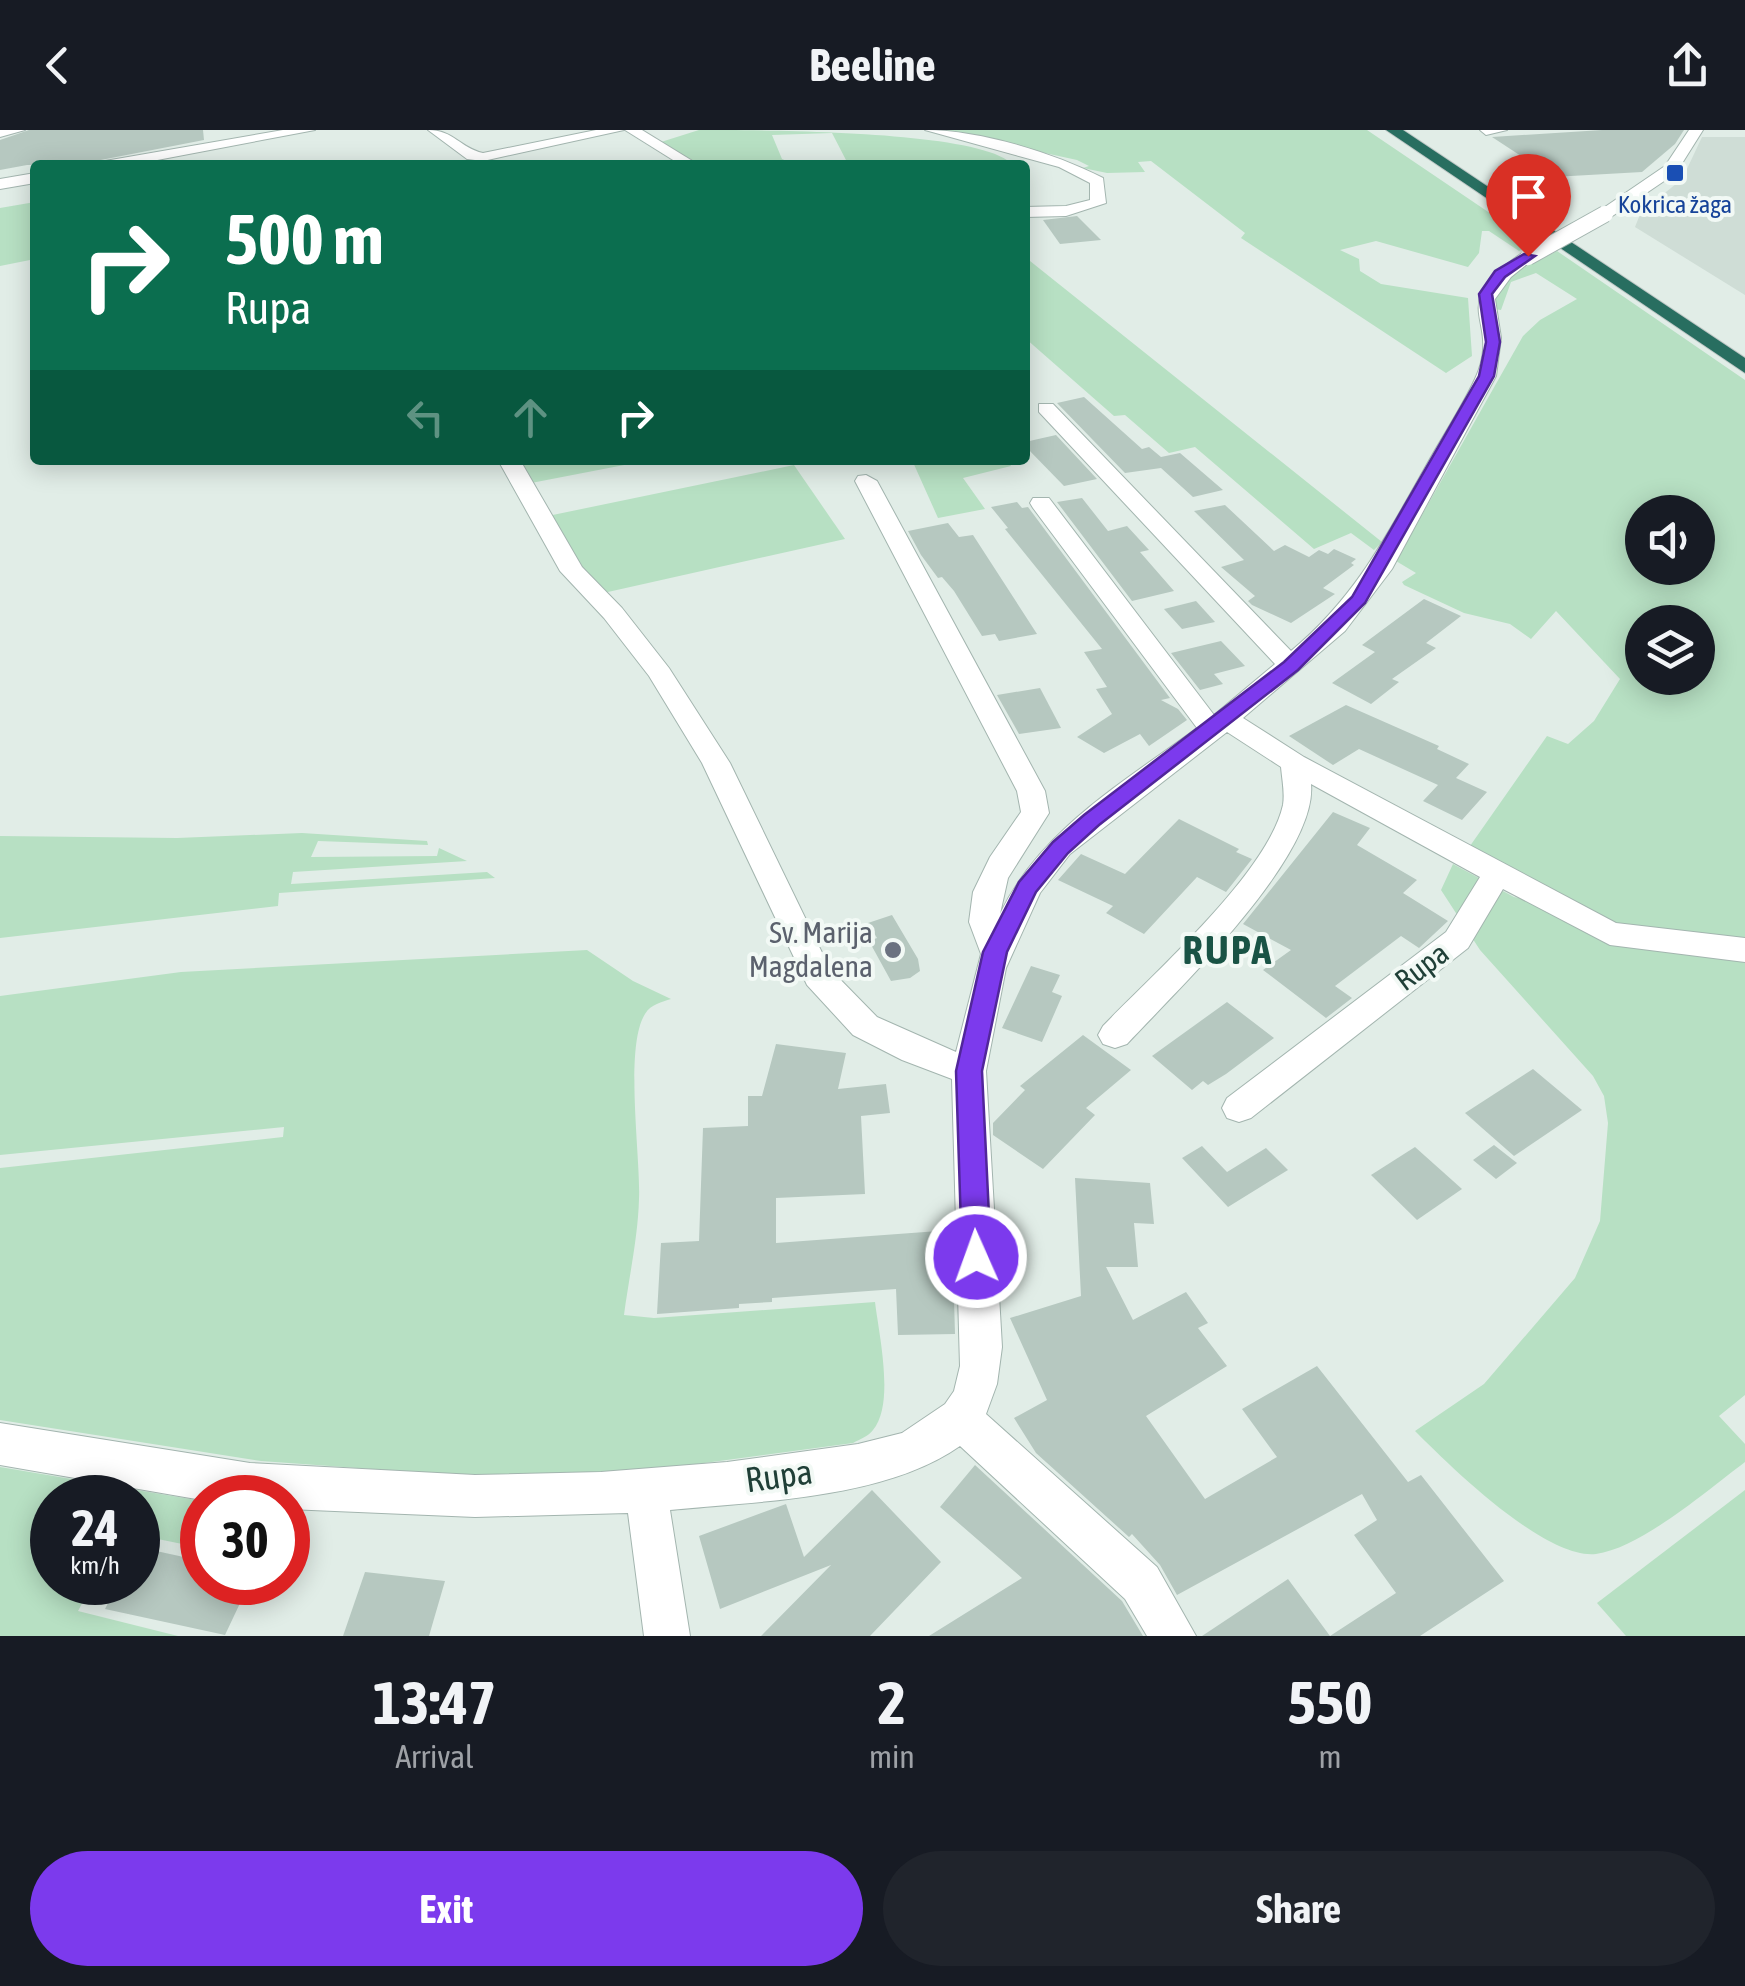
<!DOCTYPE html>
<meta charset="utf-8">
<style>
:root{--surface:#171b24;--page:#20242c;--text:#f1f3f6;--muted:#9ea1a6;--accent:#7c3aed}
body{margin:0;font-family:"Asap Condensed",sans-serif;background:var(--page);color:var(--text);height:100vh;display:flex;flex-direction:column;font-size:38px;white-space:nowrap}
*{box-sizing:border-box;margin:0}
p{font-size:32px;color:var(--muted)}
.icon{flex:none;width:55px;height:55px;fill:none;stroke:currentColor;stroke-width:2;stroke-linecap:round;stroke-linejoin:round}
.map{position:relative;height:1506px;overflow:hidden}
.sheet{display:flex;flex-direction:column;background:var(--surface);flex:1}
.sheet>*{flex:none}
.guide{position:absolute;left:30px;top:30px;width:1000px;height:305px;border-radius:10px;box-shadow:0 5px 25px #0003;background:#0b6e4f;color:#fff;overflow:hidden}
.buttons{position:absolute;left:1625px;top:365px;display:grid;gap:20px}
.buttons a{display:grid;place-items:center;width:90px;height:90px;border-radius:50%;background:var(--surface);box-shadow:0 5px 25px #0003;font-size:50px}
.speed{position:absolute;left:30px;top:1345px;display:flex;gap:20px;font-size:50px;font-weight:700;text-align:center}
.speed>*{display:grid;place-content:center;width:130px;height:130px;border-radius:50%;background:var(--surface);box-shadow:0 5px 25px #0003;line-height:1}
.speed small{font-size:25px;font-weight:400}
.speed .limit{border:15px solid #d22;background:#fff;color:#111}
.pin{position:absolute;display:grid;place-items:center;width:85px;height:85px;color:#fff;margin:-102px -42px;border-radius:50% 50% 50% 0;rotate:-45deg;box-shadow:0 0 10px #0007}
.pin .icon{rotate:45deg}
.me{position:absolute;width:110px;margin:-55px;rotate:358deg;stroke-linejoin:round;filter:drop-shadow(0 0 8px #0008)}
.turn{display:flex;align-items:center;gap:35px;height:210px;padding:0 30px;font-size:45px}
.turn .icon{width:130px;height:130px;stroke-width:2.5}
.turn b{display:block;font-size:70px;line-height:85px}
.lanes{display:flex;align-items:center;height:95px;padding:0 30px;background:#0003;justify-content:center;gap:50px;direction:ltr}
.lanes .off{opacity:.35}
.eta{display:flex;justify-content:space-evenly;align-items:center;height:170px;text-align:center}
.eta b{font-size:60px;font-weight:700;line-height:70px}
.cta{display:flex;gap:20px;margin-top:auto;padding:20px 30px}
.cta a{flex:1;height:115px;border-radius:60px;background:var(--accent);color:#fff;font-size:40px;font-weight:700;line-height:115px;text-align:center}
.cta a+a{background:var(--page);color:var(--text)}
header{display:flex;justify-content:space-between;align-items:center;height:130px;padding:0 30px;background:var(--surface);font-size:45px;font-weight:700}
.map>svg:first-child{display:block}
.built{fill:#cfddd6}
.green{fill:#b7e0c3;fill-rule:evenodd}
.building{fill:#b6c8c0}
.lines{fill:none;stroke-linecap:round;stroke-linejoin:round}
.minor-casing{stroke:#a3b5af;stroke-width:2}
.highway-casing{stroke:#c0c9c7;stroke-width:2}
.minor{fill:#fff;fill-rule:evenodd}
.highway{fill:#286e60;fill-rule:evenodd}
.minor-bridge-casing{stroke:#a3b5af;stroke-width:18;stroke-linecap:butt}
.minor-bridge{stroke:#fff;stroke-width:16}
.route{fill:#7c3aed;stroke:#51269a;stroke-width:2.5}
.transit-dot{fill:#1a4fb4;stroke:#f2f9f5;stroke-width:4}
.worship-dot{fill:#6b7280;stroke:#f2f9f5;stroke-width:4}
.labels{text-anchor:middle;stroke-width:8;stroke-linejoin:round;paint-order:stroke}
.far-transit-label{font-size:25px;fill:#164399;stroke:#f2f9f5}
.worship-label{font-size:30px;fill:#5b616d;stroke:#f2f9f5;text-anchor:end}
.street-label{font-size:30px;fill:#1f3f37;stroke:#f2f9f5}
.near-street-label{font-size:35px;fill:#1f3f37;stroke:#f2f9f5}
.district-label{font-size:40px;font-weight:bold;letter-spacing:2.5px;fill:#195345;stroke:#f2f9f5}
</style>
<header><svg class="icon" aria-label="back" viewBox="0 0 24 24"><path d="M15 5l-7 7 7 7"/></svg>Beeline<svg class="icon" aria-label="share" viewBox="0 0 24 24"><path d="M12 15V3M7 8l5-5 5 5M5 13v7h14v-7"/></svg></header>
<div class="map">
<svg width="1745" height="1506" viewBox="0 0 1745 1506">
<rect width="100%" height="100%" fill="#e1ede7"/>
<polygon class="built" points="1702,7 1745,7 1745,165 1635,97 1641,82 1676,54 1670,50 1686,41"/>
<g class="green">
<path d="M699,0C762,0 984,0 1013,35L847,32L832,3L772,5L782,29L796,35H700L661,12Z"/>
<polygon points="938,0 1367,0 1534,113 1519,121 1489,101 1482,101 1479,123 1468,137 1376,111 1340,120 1359,129 1360,141 1381,154 1468,168 1472,226 1446,243 1241,108 1245,103 1151,31 1138,32 1145,42 1107,43 1083,38 1089,36 1077,30"/>
<polygon points="35,72 35,129 0,136 0,78"/>
<path d="M1557,121L1745,250V1265L1719,1286L1745,1314V1332C1709,1359 1641,1418 1596,1424C1545,1430 1449,1335 1415,1301L1484,1254L1575,1148L1600,1091L1608,993L1604,966L1593,946L1480,820L1441,760L1453,734L1514,767L1532,771L1470,716L1547,606L1568,614L1594,591L1620,549L1556,481L1531,509L1510,494L1464,483L1404,455L1402,452L1416,443L1396,431L1523,206L1540,190L1577,169L1536,143L1511,152L1501,180L1494,179C1492,146 1532,135 1557,121ZM1642,382H1698V438H1642ZM1642,492H1698V548H1642Z"/>
<polygon points="1025,127 1382,412 1374,420 1351,403 1314,419 1195,317 1169,323 1125,285 1114,286 1025,208"/>
<polygon points="514,330 650,330 526,354"/>
<polygon points="912,330 1007,330 1011,336 963,348 985,379 938,388"/>
<polygon points="794,335 845,409 599,464 543,387"/>
<polygon points="302,703 427,711 428,715 318,711 311,727 437,726 439,718 467,731 293,742 291,754 487,742 495,748 279,763 278,776 0,808 0,706 177,708"/>
<path d="M587,820L633,851L671,869C662,872 651,874 645,884C624,917 641,1029 639,1069C638,1107 629,1147 624,1185L654,1188L875,1172C879,1205 895,1274 873,1300C869,1306 860,1309 853,1313L622,1344L509,1349L261,1331L0,1290V1038L283,1007L284,997L0,1025V866L181,842Z"/>
<polygon points="0,1337 202,1371 202,1418 138,1405 138,1368 52,1368 52,1452 93,1453 78,1481 178,1506 0,1506"/>
<polygon points="1745,1360 1745,1506 1626,1506 1597,1473"/>
</g>
<g class="building">
<polygon points="29,0 203,0 204,10 75,35 27,35 0,40 0,10"/>
<polygon points="1602,0 1684,0 1675,14 1642,42 1553,47 1492,7"/>
<polygon points="1077,86 1101,110 1060,114 1043,90"/>
<polygon points="1084,267 1142,319 1149,317 1161,327 1180,323 1223,360 1193,367 1161,338 1125,343 1057,273"/>
<polygon points="1056,305 1097,349 1064,356 1025,316 1025,312"/>
<polygon points="1082,368 1108,401 1127,396 1149,420 1140,422 1174,461 1132,471 1057,372"/>
<polygon points="1017,372 1022,378 1028,377 1170,568 1161,570 1178,579 1187,590 1149,616 1140,604 1104,623 1077,607 1112,584 1096,559 1107,557 1084,522 1102,519 1005,399 1008,398 991,377"/>
<polygon points="1225,375 1274,421 1285,415 1309,427 1319,420 1328,424 1334,419 1356,429 1351,433 1354,435 1323,458 1335,464 1291,493 1252,475 1248,471 1255,466 1221,437 1244,430 1194,381"/>
<polygon points="948,393 959,407 973,405 1037,504 999,511 995,504 982,506 954,461 942,447 938,448 921,425 908,401"/>
<polygon points="1424,469 1461,486 1426,513 1436,518 1392,549 1399,552 1371,574 1332,553 1375,522 1362,515"/>
<polygon points="1196,471 1215,492 1182,499 1164,479"/>
<polygon points="1221,511 1245,536 1214,544 1223,554 1200,560 1171,523"/>
<polygon points="1040,558 1061,598 1019,604 997,565"/>
<polygon points="1346,575 1439,616 1437,619 1469,634 1456,648 1487,662 1462,690 1423,671 1438,655 1359,619 1333,635 1289,606"/>
<polygon points="1333,682 1370,698 1357,715 1417,750 1403,763 1448,791 1419,818 1401,806 1335,856 1352,868 1326,888 1263,840 1291,820 1243,794"/>
<polygon points="1179,689 1239,719 1236,722 1252,729 1226,762 1197,747 1144,804 1106,783 1113,776 1058,750 1081,724 1125,744"/>
<polygon points="892,785 918,829 920,841 910,848 891,851 869,811 877,808 868,793"/>
<polygon points="1031,836 1060,845 1052,862 1062,866 1042,912 1002,898"/>
<polygon points="1227,872 1274,908 1226,944 1208,955 1203,951 1192,960 1152,926"/>
<polygon points="1083,905 1131,940 1086,978 1095,985 1043,1039 993,1005 993,993 1025,960 1020,956"/>
<polygon points="776,914 846,923 838,959 886,954 890,983 861,986 865,1064 776,1068 776,1113 952,1100 955,1204 898,1205 896,1159 772,1168 772,1172 739,1174 739,1178 657,1184 661,1113 699,1111 703,998 748,996 748,966 762,966"/>
<polygon points="1533,939 1582,980 1514,1026 1465,983"/>
<polygon points="1494,1015 1517,1033 1496,1049 1473,1030"/>
<polygon points="1202,1016 1227,1042 1266,1018 1288,1040 1228,1077 1182,1028"/>
<polygon points="1415,1017 1462,1059 1417,1090 1371,1045"/>
<polygon points="1075,1048 1150,1053 1154,1094 1134,1093 1138,1137 1106,1137 1133,1190 1186,1162 1208,1193 1198,1198 1227,1236 1146,1286 1205,1369 1277,1327 1242,1279 1317,1236 1408,1352 1421,1345 1504,1451 1420,1506 1202,1506 1288,1449 1330,1506 1396,1463 1354,1405 1377,1390 1362,1364 1177,1465 1160,1435 1132,1404 1129,1407 1036,1323 1014,1288 1047,1270 1010,1188 1081,1166"/>
<polygon points="975,1335 1122,1471 1143,1506 929,1506 1022,1448 940,1377"/>
<polygon points="872,1360 941,1432 870,1506 761,1506 831,1435 720,1479 699,1406 786,1374 804,1427"/>
<polygon points="138,1417 202,1431 202,1452 250,1452 225,1505 105,1479 119,1452 138,1452"/>
<polygon points="365,1442 445,1451 429,1506 343,1506"/>
</g>
<g class="lines">
<g class="minor-casing">
<g id="minor">
<polygon points="0,0 25,0 0,7"/>
<polygon points="283,0 315,0 131,35 98,35 105,31"/>
<path d="M428,0C454,0 460,18 483,23L596,0H624L483,31L467,29Z"/>
<polygon points="625,0 642,0 699,35 681,35"/>
<path d="M925,0C980,0 1054,23 1103,48L1106,73L1066,86L1025,87V77L1066,76L1090,70V53L1059,37Z"/>
<polygon points="1480,0 1507,0 1486,5"/>
<polygon points="1689,0 1703,0 1676,43 1611,87 1599,87 1599,81 1665,36"/>
<polygon points="35,43 35,53 0,59 0,49"/>
<path d="M1522,123L1536,127L1511,147L1495,169L1501,208L1496,246L1392,439L1345,501L1243,588L1304,627L1616,793L1745,808V832L1610,815L1503,759L1468,818L1251,988L1239,992L1227,988L1222,978L1227,968L1446,802L1480,747L1311,654C1318,727 1176,861 1127,914L1115,918L1103,914L1098,905L1103,896C1152,845 1268,743 1283,675C1285,663 1282,649 1281,637L1227,602L1070,724L1040,763L1006,838L986,941L1002,1217L997,1254L986,1284L1157,1437L1196,1506H1147L1125,1469L960,1316C885,1369 760,1371 670,1380L690,1506H644L628,1383L475,1387L288,1379V1368L202,1370L0,1335V1293L250,1333L475,1345L601,1342L727,1332L858,1314L902,1303L945,1274L954,1261L960,1236L952,949L902,930L853,905L807,855L702,633L649,546L604,488L560,441L498,330H520L582,437L622,478L669,538L730,633L830,839L877,887L956,922L981,824L969,792L973,762L990,727L1021,682L1017,661L855,351L858,346L866,345L877,351L1045,661L1049,683L1008,748L1000,784C1040,700 1124,652 1197,598L1033,378L1030,373L1033,368H1049L1214,585L1275,534L1039,282V274H1053L1291,521C1355,468 1386,407 1426,336C1442,307 1461,279 1475,249C1504,187 1441,179 1522,123Z"/>
</g>
</g>
<g class="highway-casing">
<polygon id="highway" points="1386,0 1403,0 1745,228 1745,243"/>
</g>
<use href="#minor" class="minor"/>
<use href="#highway" class="highway"/>
<g class="minor-bridge-casing">
<polyline id="minor-bridge" points="1528,127 1605,84"/>
</g>
<use href="#minor-bridge" class="minor-bridge"/>
</g>
<polygon class="route" points="1524,124 1535,126 1505,147 1492,164 1500,212 1494,246 1365,473 1298,540 1099,695 1068,723 1036,762 1007,822 982,941 991,1127 987,1136 976,1140 966,1136 962,1127 956,941 983,822 1019,752 1053,712 1084,685 1284,532 1352,467 1479,246 1486,212 1479,164 1495,141"/>
<rect class="transit-dot" x="1665" y="33" width="20" height="20" rx="5"/>
<circle class="worship-dot" cx="893" cy="820" r="10"/>
<g class="labels">
<g class="far-transit-label">
<text x="1675" y="83">Kokrica žaga</text>
</g>
<g class="worship-label">
<text x="873" y="813">Sv. Marija<tspan x="873" dy="34">Magdalena</tspan></text>
</g>
<g class="street-label">
<text transform="translate(1422 837) rotate(-37)" y="10">Rupa</text>
</g>
<g class="near-street-label">
<text transform="translate(779 1346) rotate(-8)" y="12">Rupa</text>
</g>
<g class="district-label">
<text x="1228" y="834">RUPA</text>
</g>
</g>
</svg>
<div class="buttons">
<a><svg class="icon" aria-label="sound" viewBox="0 0 24 24"><path d="M4 9h4l5-4v14l-5-4H4zM17 9q2 3 0 6"/></svg></a>
<a><svg class="icon" aria-label="layers" viewBox="0 0 24 24"><path d="M12 4l9 5-9 5-9-5zM3 14l9 5 9-5"/></svg></a>
</div>
<div class="speed"><div>24<small>km/h</small></div><div class="limit">30</div></div>
<div class="pin" style="left:1528px;top:126px;background:#d93025"><svg class="icon" aria-label="arrive" viewBox="0 0 24 24"><path d="M6 21V4h12l-3 4 3 4H6"/></svg></div>
<svg class="me" style="left:976px;top:1127px" viewBox="-20 -20 40 40"><circle r="17" fill="#7c3aed" stroke="#fff" stroke-width="3"/><path d="M0-11L8 9 0 5-8 9z" fill="#fff"/></svg>
<div class="guide">
<div class="turn"><svg class="icon" aria-label="right" viewBox="0 0 24 24"><path d="M7 20v-9h11M14 6l5 5-5 5"/></svg><div><b>500 m</b>Rupa</div></div>
<div class="lanes"><svg class="icon off" aria-label="left" viewBox="0 0 24 24"><path d="M17 20v-9H6M10 6l-5 5 5 5"/></svg><svg class="icon off" aria-label="ahead" viewBox="0 0 24 24"><path d="M12 20V5M6 11l6-6 6 6"/></svg><svg class="icon" aria-label="right" viewBox="0 0 24 24"><path d="M7 20v-9h11M14 6l5 5-5 5"/></svg></div>
</div>
</div>
<section class="sheet">
<div class="eta">
<div><b>13:47</b><p>Arrival</p></div>
<div><b>2</b><p>min</p></div>
<div><b>550</b><p>m</p></div>
</div>
<div class="cta"><a>Exit</a><a>Share</a></div>
</section>
